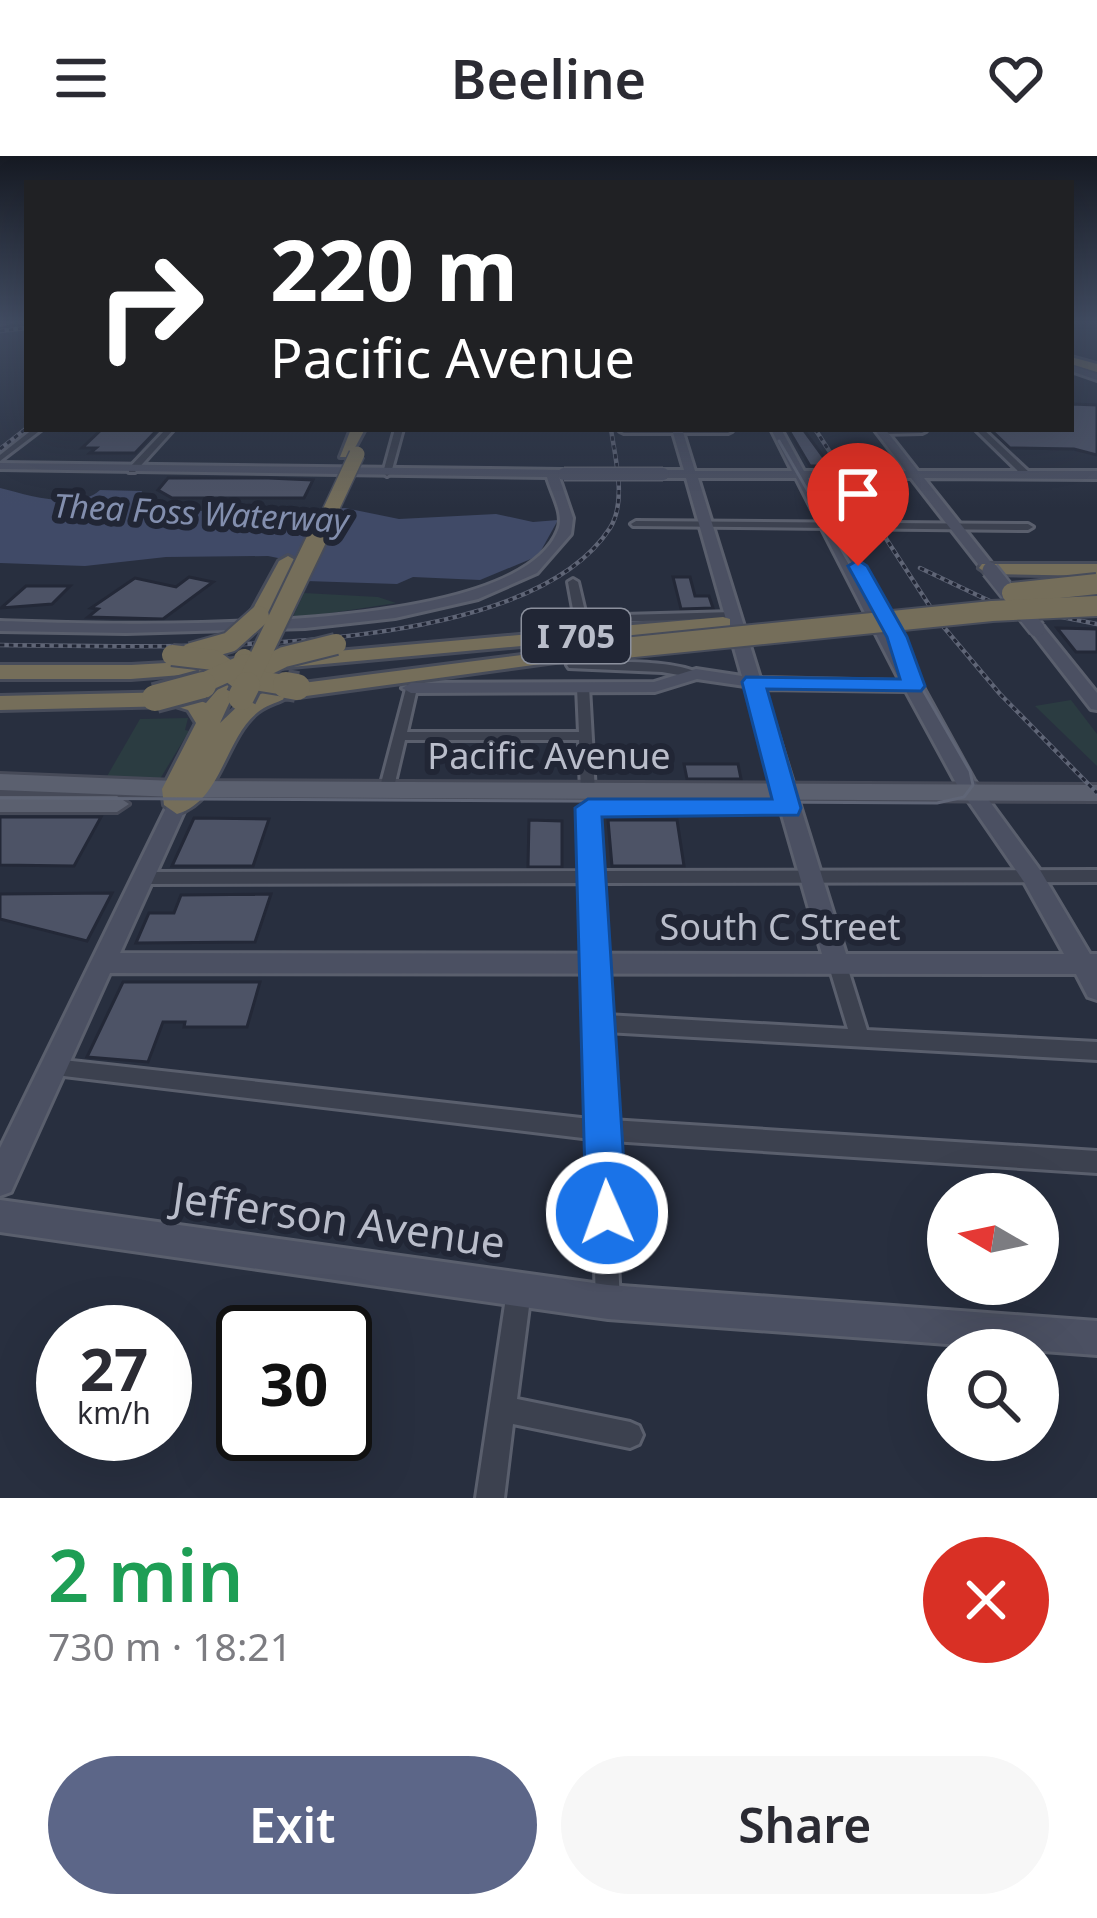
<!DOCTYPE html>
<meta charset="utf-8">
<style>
:root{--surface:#fff;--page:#f7f7f7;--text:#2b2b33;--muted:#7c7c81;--accent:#5c6688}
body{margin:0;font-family:"Noto Sans",sans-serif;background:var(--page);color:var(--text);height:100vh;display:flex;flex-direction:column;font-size:45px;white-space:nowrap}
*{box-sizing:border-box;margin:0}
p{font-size:39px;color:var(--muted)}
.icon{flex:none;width:66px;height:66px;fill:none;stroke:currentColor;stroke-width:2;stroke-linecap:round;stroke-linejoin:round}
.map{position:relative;height:1342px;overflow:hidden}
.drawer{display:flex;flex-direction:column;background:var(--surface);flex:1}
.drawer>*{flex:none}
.top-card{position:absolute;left:24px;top:24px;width:1050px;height:252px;border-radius:0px;box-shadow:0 12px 48px #0002;background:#202124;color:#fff;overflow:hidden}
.needle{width:78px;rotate:279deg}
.controls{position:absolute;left:927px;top:1017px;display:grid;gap:24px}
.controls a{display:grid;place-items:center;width:132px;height:132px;border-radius:50%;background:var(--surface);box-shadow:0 12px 48px #0002;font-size:60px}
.speed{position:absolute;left:36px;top:1149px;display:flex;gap:24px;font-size:60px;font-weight:700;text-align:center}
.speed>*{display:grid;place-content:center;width:156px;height:156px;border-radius:50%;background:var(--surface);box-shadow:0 12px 48px #0002;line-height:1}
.speed small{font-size:30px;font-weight:400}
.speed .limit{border:6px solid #111;border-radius:18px;background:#fff;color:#111}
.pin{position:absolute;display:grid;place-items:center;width:102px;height:102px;color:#fff;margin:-123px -51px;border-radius:50% 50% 50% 0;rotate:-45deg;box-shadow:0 0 12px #0007}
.pin .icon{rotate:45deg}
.me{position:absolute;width:132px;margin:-66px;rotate:358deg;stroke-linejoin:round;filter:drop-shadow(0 0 9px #0008)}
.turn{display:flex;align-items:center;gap:42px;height:252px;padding:0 48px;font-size:54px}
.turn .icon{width:156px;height:156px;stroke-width:2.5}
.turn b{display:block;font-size:84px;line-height:102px}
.round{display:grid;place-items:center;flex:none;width:126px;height:126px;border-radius:63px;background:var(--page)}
.summary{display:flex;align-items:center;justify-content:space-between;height:204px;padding:0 48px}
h1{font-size:72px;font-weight:600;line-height:90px;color:#1e9e55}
.button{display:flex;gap:24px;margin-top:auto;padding:24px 48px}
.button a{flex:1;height:138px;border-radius:72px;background:var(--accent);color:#fff;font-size:48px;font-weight:600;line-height:138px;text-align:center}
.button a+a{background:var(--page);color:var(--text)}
header{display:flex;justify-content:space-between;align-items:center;height:156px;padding:0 48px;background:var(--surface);font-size:54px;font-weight:600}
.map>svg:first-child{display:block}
.green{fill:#2b3c41}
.water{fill:#404a67}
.building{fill:#4d5366;stroke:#232837;stroke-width:3}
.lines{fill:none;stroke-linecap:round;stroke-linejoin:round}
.street-casing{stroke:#5a5f6d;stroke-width:6}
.secondary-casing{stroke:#5a5f6d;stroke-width:6}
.primary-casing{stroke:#464a58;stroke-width:6}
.highway-casing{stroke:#474c5a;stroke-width:6}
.street{fill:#3c414f;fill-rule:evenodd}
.secondary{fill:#4b5062;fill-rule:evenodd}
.primary{fill:#5b606f;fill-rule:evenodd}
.highway{fill:#756e5a;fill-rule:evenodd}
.tram{stroke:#5f6576;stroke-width:3}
.rail-casing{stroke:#5f6576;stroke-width:4.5}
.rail{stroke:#212635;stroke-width:3;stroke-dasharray:4.5;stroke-linecap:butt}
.secondary-bridge-far1-casing{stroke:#5a5f6d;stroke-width:15;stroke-linecap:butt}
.secondary-bridge-casing{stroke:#5a5f6d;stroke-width:20;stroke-linecap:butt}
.highway-bridge-far2-casing{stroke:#474c5a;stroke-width:18;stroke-linecap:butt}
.highway-bridge-far1-casing{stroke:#474c5a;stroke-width:24;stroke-linecap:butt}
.highway-bridge-casing{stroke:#474c5a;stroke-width:32;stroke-linecap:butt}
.secondary-bridge-far1{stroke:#4b5062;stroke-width:12}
.secondary-bridge{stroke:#4b5062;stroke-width:15}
.highway-bridge-far2{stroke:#756e5a;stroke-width:15}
.highway-bridge-far1{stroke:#756e5a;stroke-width:20}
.highway-bridge{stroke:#756e5a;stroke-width:26}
.route{fill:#1a73e8;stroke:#114b97;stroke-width:3}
.labels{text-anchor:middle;stroke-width:12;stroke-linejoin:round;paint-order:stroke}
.far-water-label{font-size:33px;font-style:italic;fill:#838fae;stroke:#212635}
.shield{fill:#212635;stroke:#8b909d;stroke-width:3}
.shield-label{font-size:33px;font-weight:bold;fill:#b9bdca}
.street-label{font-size:36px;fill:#b9bdca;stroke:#212635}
.near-street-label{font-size:42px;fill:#b9bdca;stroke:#212635}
</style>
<header><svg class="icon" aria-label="menu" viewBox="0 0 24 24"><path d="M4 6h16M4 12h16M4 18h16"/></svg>Beeline<svg class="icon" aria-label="heart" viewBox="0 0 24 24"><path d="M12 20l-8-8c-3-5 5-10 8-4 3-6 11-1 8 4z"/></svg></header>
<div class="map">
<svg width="1097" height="1342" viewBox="0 0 1097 1342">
<rect width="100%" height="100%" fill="#282f3f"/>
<g class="green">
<polygon points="304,437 378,441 396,447 292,463"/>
<polygon points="1071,544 1097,578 1097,610 1035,550"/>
<polygon points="140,563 188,562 185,574 189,575 160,623 106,622"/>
</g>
<path class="water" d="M0,332C28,339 77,355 100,334L142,335L138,351L142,353L277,357L345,352L399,363L496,358L533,366L558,364L538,400L480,424L413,421L397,428L306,425L278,402L268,400L166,401L85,410L0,407Z"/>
<g class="building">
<polygon points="1071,248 1097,249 1097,299 1074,293 1010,292 990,273 1071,273"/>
<polygon points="102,273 158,273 135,297 90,297 96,292 82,292"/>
<polygon points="788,273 803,273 830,310 810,310"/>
<polygon points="168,322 268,322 313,324 304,342 172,342 158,334"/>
<polygon points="189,421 213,426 163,463 88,461 98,453 91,452 135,422 176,431"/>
<polygon points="673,421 690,421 695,440 709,440 713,452 681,453"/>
<polygon points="26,430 70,430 52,448 1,452"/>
<polygon points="1057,472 1097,473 1097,496 1076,496"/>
<polygon points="684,608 738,608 741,623 687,623"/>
<polygon points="0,661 101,661 74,710 0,709"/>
<polygon points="194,662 269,663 253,710 172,710"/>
<polygon points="529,664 562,665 562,711 528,711"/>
<polygon points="608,664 677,664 684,710 612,710"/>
<polygon points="112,737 87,785 0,763 0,738"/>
<polygon points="271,738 255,786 136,787 149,757 174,757 181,739"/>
<polygon points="123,826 260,826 247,871 184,871 185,866 163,866 148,906 87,901"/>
</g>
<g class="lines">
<g class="street-casing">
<g id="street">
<polygon points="0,164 14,164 0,168"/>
<polygon points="33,273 42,273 0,305 0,299"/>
<polygon points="166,273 174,273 135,316 129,316 129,312"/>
<polygon points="395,273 403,273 391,317 387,320 383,317"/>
<polygon points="623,273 729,273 732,275 728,277 624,277 620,275"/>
<polygon points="923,273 926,275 922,277 881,278 877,276 881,274"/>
<polygon points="975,273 983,273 1030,317 1030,321 1024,321"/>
<polygon points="636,365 1028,368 1033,371 1028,374 633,370 631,368"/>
<polygon points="573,423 578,426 586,460 734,456 740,459 734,462 581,467 575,464 568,426"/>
<path d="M573,505C612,507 668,502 702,518L696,522L662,516L569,512L567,509Z"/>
<polygon points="583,527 589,531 595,636 593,639 583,639 581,636 579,584 405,584 393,635 386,640 379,635 407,529 411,528 417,532 407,576 579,576 577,531"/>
<polygon points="588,647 595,652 598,715 1097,714 1097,726 599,727 606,859 848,873 828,807 831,802 837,800 843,802 846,807 867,874 1097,886 1097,904 606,876 611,964 1097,995 1097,1017 612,985 620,1146 616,1154 608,1158 600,1154 596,1146 591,983 47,918 44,912 47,906 54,903 590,963 583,727 144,728 138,726 136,722 138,718 144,716 583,715 581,652"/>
<polygon points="519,1123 527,1127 531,1135 517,1243 630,1266 639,1270 643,1279 639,1288 630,1292 513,1268 504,1342 476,1342 507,1135 511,1127"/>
</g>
</g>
<g class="secondary-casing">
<g id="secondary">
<polygon points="1071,209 1097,218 1097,224 1071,215"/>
<path d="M672,273H682L695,315H792L771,273H781L804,315H906L874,273H885L918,315H1097V323L924,322L997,414L990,418L985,417L911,322H808L974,624L1040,714L1090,798H1097V844L1088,841L1076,818L110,817L11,1036L0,1040V992L170,644H184L187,649L120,797L822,798L745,530L697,523L655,536L411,537L402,532L411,527L654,526L696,513L742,520L686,322H663L657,318L663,314H684ZM698,322H796L900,525L760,522ZM764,533L906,535L956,627L1024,726L1064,798H846Z"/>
<path d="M0,307L563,314L569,318L559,321L573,362L571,378L537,417L478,443L395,462L305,472L126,477L0,475V465C104,468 515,485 558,374C565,358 551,337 547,321L0,313Z"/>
<polygon points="1037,468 1043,470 1097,537 1097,554 1091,553 1029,473"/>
<polygon points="0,1044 608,1129 1097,1165 1097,1199 608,1163 0,1076"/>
</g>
</g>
<g class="primary-casing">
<g id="primary">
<polygon points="0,618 175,625 1097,629 1097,645 175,641 0,634"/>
<polygon points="0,640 117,640 129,648 117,656 0,656"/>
</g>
</g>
<g class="highway-casing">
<g id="highway">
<polygon points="1071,201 1097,208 1097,216 1071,208"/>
<polygon points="351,273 365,273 350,301 340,301"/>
<polygon points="288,400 297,405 269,460 259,466 252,464 249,460 279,405"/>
<polygon points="982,408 1097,408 1097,420 988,418 979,412"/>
<polygon points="723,461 730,463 730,471 280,512 269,506 280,500"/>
<path d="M592,490L599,492V500L284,543C276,547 265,550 258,556C224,583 222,645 177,658L164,649L162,633L196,567L188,554L175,550L0,554V540L176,536L206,547L231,518H247L250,523L232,541L220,567L242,546L279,530Z"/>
<polygon points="236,503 244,504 244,514 131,523 0,523 0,509 131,509"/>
</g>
</g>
<use href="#street" class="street"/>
<use href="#secondary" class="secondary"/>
<use href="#primary" class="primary"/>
<use href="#highway" class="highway"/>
<polyline class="tram" points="0,642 937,647 964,641 973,629 970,615 779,285"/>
<g class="rail-casing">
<g id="rail">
<polyline points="0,175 27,172"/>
<polyline points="815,273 942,469 1000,538 1097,637"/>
<polyline points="0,293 27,272"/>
<polyline points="920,412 996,448 1097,468"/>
<path d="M0,489C147,490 522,509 610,372C627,345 615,302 611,273"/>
</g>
</g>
<use href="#rail" class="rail"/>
<g class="secondary-bridge-far1-casing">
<polyline id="secondary-bridge-far1" points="564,318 663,318"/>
</g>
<g class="secondary-bridge-casing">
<polyline id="secondary-bridge" points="990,414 1037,473"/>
</g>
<g class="highway-bridge-far2-casing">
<polyline id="highway-bridge-far2" points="320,377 357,298"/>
</g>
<g class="highway-bridge-far1-casing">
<g id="highway-bridge-far1">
<polyline points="1012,437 1097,428"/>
<polyline points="614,493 992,455 1097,450"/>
<polyline points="191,497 230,486 259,460"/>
<polyline points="172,499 214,504 239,523 284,501 336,488"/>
<polyline points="244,503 260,525 297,531"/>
<polyline points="192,532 245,508"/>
<polyline points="245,532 321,374"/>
</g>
</g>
<g class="highway-bridge-casing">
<g id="highway-bridge">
<polyline points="286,529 297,531"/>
<polyline points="241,541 247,529"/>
<polyline points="155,542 203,529"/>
</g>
</g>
<use href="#secondary-bridge-far1" class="secondary-bridge-far1"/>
<use href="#secondary-bridge" class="secondary-bridge"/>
<use href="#highway-bridge-far2" class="highway-bridge-far2"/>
<use href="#highway-bridge-far1" class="highway-bridge-far1"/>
<use href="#highway-bridge" class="highway-bridge"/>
</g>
<linearGradient id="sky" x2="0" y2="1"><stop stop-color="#161a23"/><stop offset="0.47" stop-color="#424d63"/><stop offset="1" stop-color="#424d63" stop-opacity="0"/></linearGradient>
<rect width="1097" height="352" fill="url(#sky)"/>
<polygon class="route" points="858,404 867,410 907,481 925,530 921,535 767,533 801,652 798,659 602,661 627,1057 621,1071 607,1077 592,1071 586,1057 575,652 588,643 772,643 742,526 746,521 900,523 887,481 848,410"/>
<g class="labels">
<g class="far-water-label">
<text transform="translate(201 357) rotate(3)" y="12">Thea Foss Waterway</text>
</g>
<rect class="shield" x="522" y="453" width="108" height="54" rx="9"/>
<g class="shield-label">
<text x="576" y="492">I 705</text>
</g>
<g class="street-label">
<text x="549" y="613">Pacific Avenue</text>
<text x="780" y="784">South C Street</text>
</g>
<g class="near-street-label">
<text transform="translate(339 1064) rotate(8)" y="15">Jefferson Avenue</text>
</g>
</g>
</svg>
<div class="controls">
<a><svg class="needle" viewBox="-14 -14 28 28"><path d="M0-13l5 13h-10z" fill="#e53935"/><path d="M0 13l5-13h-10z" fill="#7c7c81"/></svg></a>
<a><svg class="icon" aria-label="search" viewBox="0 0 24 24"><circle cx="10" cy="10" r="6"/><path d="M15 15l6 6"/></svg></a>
</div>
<div class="speed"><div>27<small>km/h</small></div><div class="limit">30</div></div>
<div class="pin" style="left:858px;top:410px;background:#d93025"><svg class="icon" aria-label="arrive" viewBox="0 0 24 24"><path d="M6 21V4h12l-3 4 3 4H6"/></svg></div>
<svg class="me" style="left:607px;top:1057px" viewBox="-20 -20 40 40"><circle r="17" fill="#1a73e8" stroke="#fff" stroke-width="3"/><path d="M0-11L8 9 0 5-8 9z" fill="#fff"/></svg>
<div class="top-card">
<div class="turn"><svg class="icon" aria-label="right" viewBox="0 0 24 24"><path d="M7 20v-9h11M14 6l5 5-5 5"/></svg><div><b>220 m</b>Pacific Avenue</div></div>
</div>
</div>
<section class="drawer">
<div class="summary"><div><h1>2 min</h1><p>730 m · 18:21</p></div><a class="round" style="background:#d93025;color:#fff"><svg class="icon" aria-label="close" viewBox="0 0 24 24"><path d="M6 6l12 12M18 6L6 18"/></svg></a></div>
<div class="button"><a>Exit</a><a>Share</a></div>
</section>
